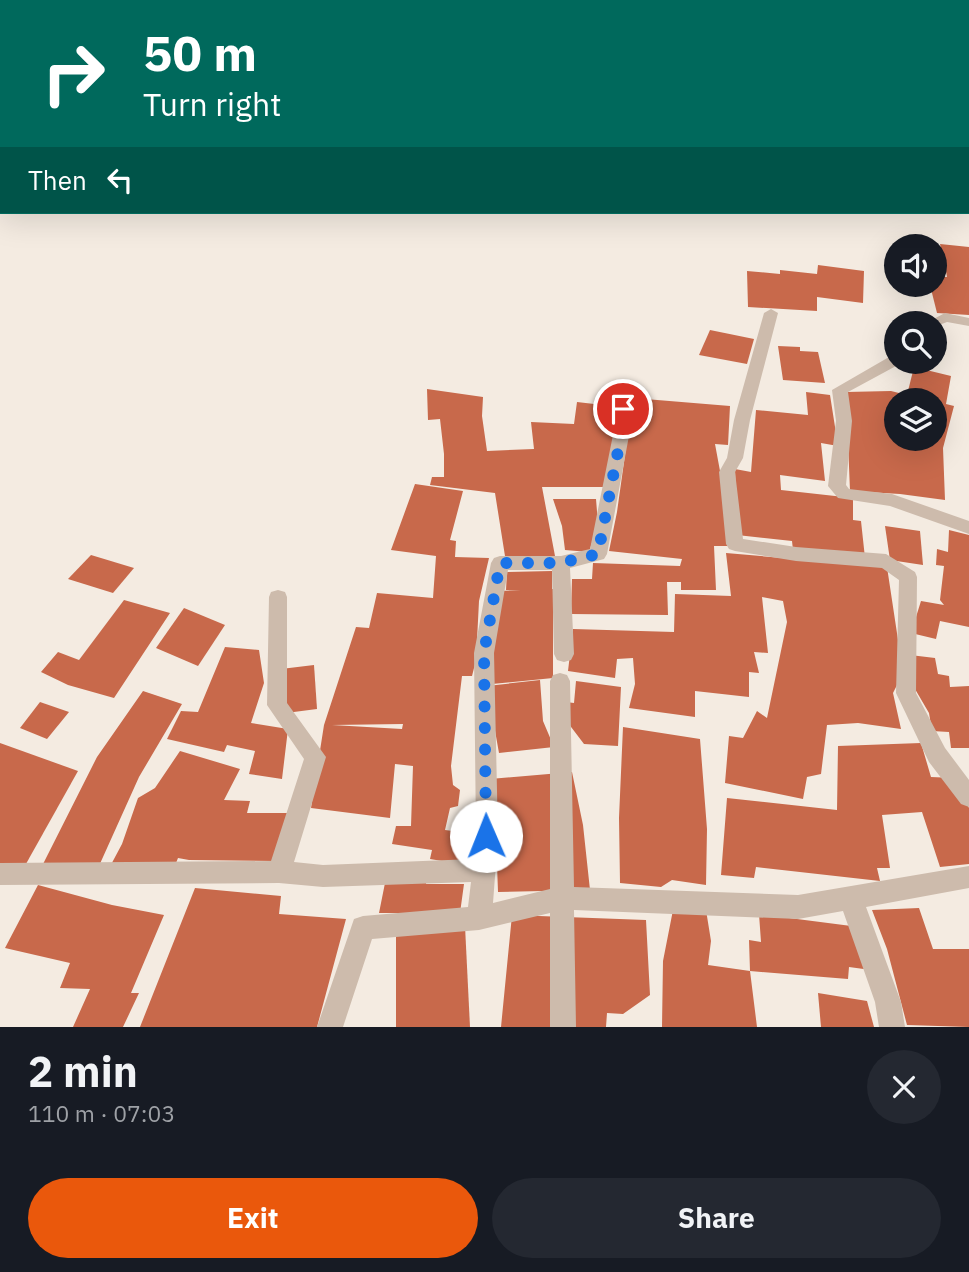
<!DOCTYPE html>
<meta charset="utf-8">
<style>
:root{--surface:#171b24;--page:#242831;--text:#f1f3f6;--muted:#9ea1a6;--accent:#ea580c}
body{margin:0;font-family:"IBM Plex Sans",sans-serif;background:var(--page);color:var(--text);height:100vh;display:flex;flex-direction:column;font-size:26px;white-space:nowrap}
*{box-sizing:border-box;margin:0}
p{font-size:23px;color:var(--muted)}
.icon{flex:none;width:38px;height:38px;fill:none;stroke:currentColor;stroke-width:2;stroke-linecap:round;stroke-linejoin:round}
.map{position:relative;height:1027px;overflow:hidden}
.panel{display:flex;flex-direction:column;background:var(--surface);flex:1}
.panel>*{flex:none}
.top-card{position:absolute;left:0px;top:0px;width:970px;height:214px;box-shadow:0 7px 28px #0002;background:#00695c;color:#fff;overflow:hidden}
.controls{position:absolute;left:884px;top:234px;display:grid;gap:14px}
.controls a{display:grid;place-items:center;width:63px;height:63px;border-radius:50%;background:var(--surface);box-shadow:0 7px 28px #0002;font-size:35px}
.pin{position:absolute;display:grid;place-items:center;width:60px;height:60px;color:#fff;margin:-30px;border:4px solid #fff;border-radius:50%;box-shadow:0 2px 7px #0007}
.me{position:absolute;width:77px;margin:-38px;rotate:359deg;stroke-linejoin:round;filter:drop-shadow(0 0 5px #0008)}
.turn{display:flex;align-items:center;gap:24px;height:147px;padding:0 28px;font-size:32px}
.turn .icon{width:91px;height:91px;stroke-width:2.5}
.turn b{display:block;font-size:49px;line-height:60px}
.then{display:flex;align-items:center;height:66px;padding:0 28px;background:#0003;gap:14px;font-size:26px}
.round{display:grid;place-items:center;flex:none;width:74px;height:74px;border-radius:37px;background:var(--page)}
.head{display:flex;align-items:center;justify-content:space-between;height:119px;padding:0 28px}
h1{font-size:42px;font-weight:800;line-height:52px}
.primary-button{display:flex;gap:14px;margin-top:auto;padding:14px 28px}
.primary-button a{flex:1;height:80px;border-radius:42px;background:var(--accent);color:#fff;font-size:28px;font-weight:800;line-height:80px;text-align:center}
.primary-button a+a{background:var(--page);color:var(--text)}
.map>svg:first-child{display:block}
.building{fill:#c8694b;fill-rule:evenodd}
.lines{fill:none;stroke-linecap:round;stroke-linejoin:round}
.minor{fill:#cdbbac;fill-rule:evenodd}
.route{stroke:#1a73e8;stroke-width:12;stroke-dasharray:0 21.6}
</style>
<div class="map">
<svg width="969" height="1027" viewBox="0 0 969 1027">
<rect width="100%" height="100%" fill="#f4ebe1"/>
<g class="building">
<polygon points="940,244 969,247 969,315 937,313 930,285 934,285 934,276 947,277 945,265 934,264 934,247 941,248"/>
<polygon points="818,265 864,271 863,303 817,297 817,311 748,307 747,271 780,274 780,270 817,274"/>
<polygon points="710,330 754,339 747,364 699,355"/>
<polygon points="778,346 800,347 800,351 818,352 825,383 783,380"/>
<path d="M914,367L951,376L946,404L954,406L943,448L945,500L900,494L850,491L846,392L891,391L907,395ZM896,401H934V439H896Z"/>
<polygon points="427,389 483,397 482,416 487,451 534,449 531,422 574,424 577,402 620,407 610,487 542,487 555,556 505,556 495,493 430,485 432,477 444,477 444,454 440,419 428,420"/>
<polygon points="806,392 830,395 838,446 821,443 825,481 780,475 781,490 853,498 853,520 861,521 865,558 793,550 792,541 737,535 735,469 751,472 756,410 808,415"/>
<polygon points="633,398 730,406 728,445 715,444 730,525 728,546 714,546 716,590 681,590 681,582 667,582 668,615 571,614 572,579 592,579 593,563 680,566 682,559 609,551 617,512"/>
<path d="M415,484L463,491L450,540L456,541L455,557L489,558L479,601L476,660L472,676H462L451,766L453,785L460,790L458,806L450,808L445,830L469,833L466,865L430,859L432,850L392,844L396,826H411L413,766L395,764L390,818L311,808L324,725L356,627L369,628L377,593L433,598L436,556L391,550ZM403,724L402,729L332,725Z"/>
<polygon points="553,499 596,499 598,524 589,552 565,550 562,526"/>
<polygon points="885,526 920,531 923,565 890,560"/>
<polygon points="949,530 969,535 969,627 940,621 936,639 911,633 921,601 944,605 940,600 944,566 936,565 937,549 948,552"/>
<polygon points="726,553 887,567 903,673 893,693 901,729 858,723 827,725 821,774 807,777 803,799 725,783 729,736 743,738 757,711 767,718 787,622 783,601 762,597 768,653 754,652 759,673 749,672 749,697 695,691 695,717 629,708 635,684 633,658 617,659 615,678 568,671 573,629 674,632 675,594 731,596"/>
<polygon points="91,555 134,568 113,593 68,579"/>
<polygon points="552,571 552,589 559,589 558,613 553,613 553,678 492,684 490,663 500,591 521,590 506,590 507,572"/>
<polygon points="124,600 170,613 114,698 68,685 41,672 58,652 79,660"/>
<polygon points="184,608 225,625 198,666 156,648"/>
<polygon points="225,647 259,650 264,683 251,723 288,729 282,779 249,774 255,751 227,745 224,752 167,739 181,711 198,712"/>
<polygon points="910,655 935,658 938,674 949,676 950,687 969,686 969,748 951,748 949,732 932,731 929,713 915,689"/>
<polygon points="314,665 317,709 286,713 281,669"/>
<polygon points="540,680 543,721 554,747 499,753 487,686"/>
<polygon points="576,681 621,687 618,746 584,744 565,719 566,702 574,703"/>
<polygon points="143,691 182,704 139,777 94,877 40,870 97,757"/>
<polygon points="40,702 69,712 47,739 20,728"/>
<polygon points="623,727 700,739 707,829 706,885 672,880 661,887 620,883 619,818"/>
<polygon points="0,743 78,771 22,871 0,869"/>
<polygon points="921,743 931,777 954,778 969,808 969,864 940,867 922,812 882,815 890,868 877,868 880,881 756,867 754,878 721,875 727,798 837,810 838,746"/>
<polygon points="180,751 240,769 224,800 250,801 247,813 290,813 277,861 189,860 178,858 170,878 106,874 122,844 138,798 155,788"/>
<polygon points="572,772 583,825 590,890 498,892 496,837 490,779"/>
<polygon points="427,876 426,884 464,884 460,913 379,913 386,878"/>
<polygon points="38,885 112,905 164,915 131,993 139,993 123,1027 73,1027 90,989 60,988 70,963 5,948"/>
<polygon points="195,888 281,896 279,914 346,919 317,1027 140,1027"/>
<polygon points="919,908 933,949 969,949 969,1027 907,1025 887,949 872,910"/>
<polygon points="673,910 706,910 711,941 708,965 750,971 757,1027 662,1027 663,961"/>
<polygon points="759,914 859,927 871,970 849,967 848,979 750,971 749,940 761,942"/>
<polygon points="512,915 646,920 650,995 623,1014 607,1013 606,1027 501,1027"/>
<polygon points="465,926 470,1027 396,1027 396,935"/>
<polygon points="818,993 867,1001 874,1027 821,1027"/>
</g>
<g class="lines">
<g class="minor">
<polygon points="771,309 778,313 750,420 743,458 735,472 743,539 796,547 886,554 915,572 917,577 916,693 945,748 969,780 969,807 961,804 929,762 896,693 899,580 882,568 796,561 735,551 729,549 726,544 719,472 727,458 734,420 764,313"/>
<polygon points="945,313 969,318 969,326 947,322 934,327 934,324 924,324"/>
<polygon points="896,353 896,362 900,362 896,366 848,392 852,421 846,485 849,489 892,494 969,521 969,534 890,506 838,498 828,486 836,421 832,390"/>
<polygon points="624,387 632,392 631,425 607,554 604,559 570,568 574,654 571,660 564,662 557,660 554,654 552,570 508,570 494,653 498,836 493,903 550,889 550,681 553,675 560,673 567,675 570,681 574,887 798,895 969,866 969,888 866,907 901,1002 905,1027 879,1027 875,1002 843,911 798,919 574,910 576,1027 550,1027 550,913 479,930 372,939 343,1027 317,1027 354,919 363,916 468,907 471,882 323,887 279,883 0,885 0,863 271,861 304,759 267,705 269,597 271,592 278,590 285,592 287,597 287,703 326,757 294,862 323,865 473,859 476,836 474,653 491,563 494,558 500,556 561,556 590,549 615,425 616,392"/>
</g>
</g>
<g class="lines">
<polyline class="route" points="486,836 484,653 500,563 561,563 598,554 623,425 623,409"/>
</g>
</svg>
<div class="controls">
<a><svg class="icon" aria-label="sound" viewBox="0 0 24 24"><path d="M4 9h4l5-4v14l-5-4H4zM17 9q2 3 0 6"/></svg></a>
<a><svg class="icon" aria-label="search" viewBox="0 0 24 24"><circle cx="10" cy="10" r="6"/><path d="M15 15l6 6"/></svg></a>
<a><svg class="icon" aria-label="layers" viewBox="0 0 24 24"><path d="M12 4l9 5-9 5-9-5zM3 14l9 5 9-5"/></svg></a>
</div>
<div class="pin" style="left:623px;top:409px;background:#d93025"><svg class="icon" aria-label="arrive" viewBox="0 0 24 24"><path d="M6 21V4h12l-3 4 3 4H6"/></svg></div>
<svg class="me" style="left:486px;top:836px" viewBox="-20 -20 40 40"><circle r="19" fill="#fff"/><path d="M0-13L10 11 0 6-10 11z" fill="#1a73e8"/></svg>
<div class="top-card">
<div class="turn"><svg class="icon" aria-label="right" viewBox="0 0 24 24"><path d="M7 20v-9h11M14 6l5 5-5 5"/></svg><div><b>50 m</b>Turn right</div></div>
<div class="then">Then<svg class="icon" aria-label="left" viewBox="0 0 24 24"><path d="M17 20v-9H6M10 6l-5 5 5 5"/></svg></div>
</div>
</div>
<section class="panel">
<div class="head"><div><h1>2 min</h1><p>110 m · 07:03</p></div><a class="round"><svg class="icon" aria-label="close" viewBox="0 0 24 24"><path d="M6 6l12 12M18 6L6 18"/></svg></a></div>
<div class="primary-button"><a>Exit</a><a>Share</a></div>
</section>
